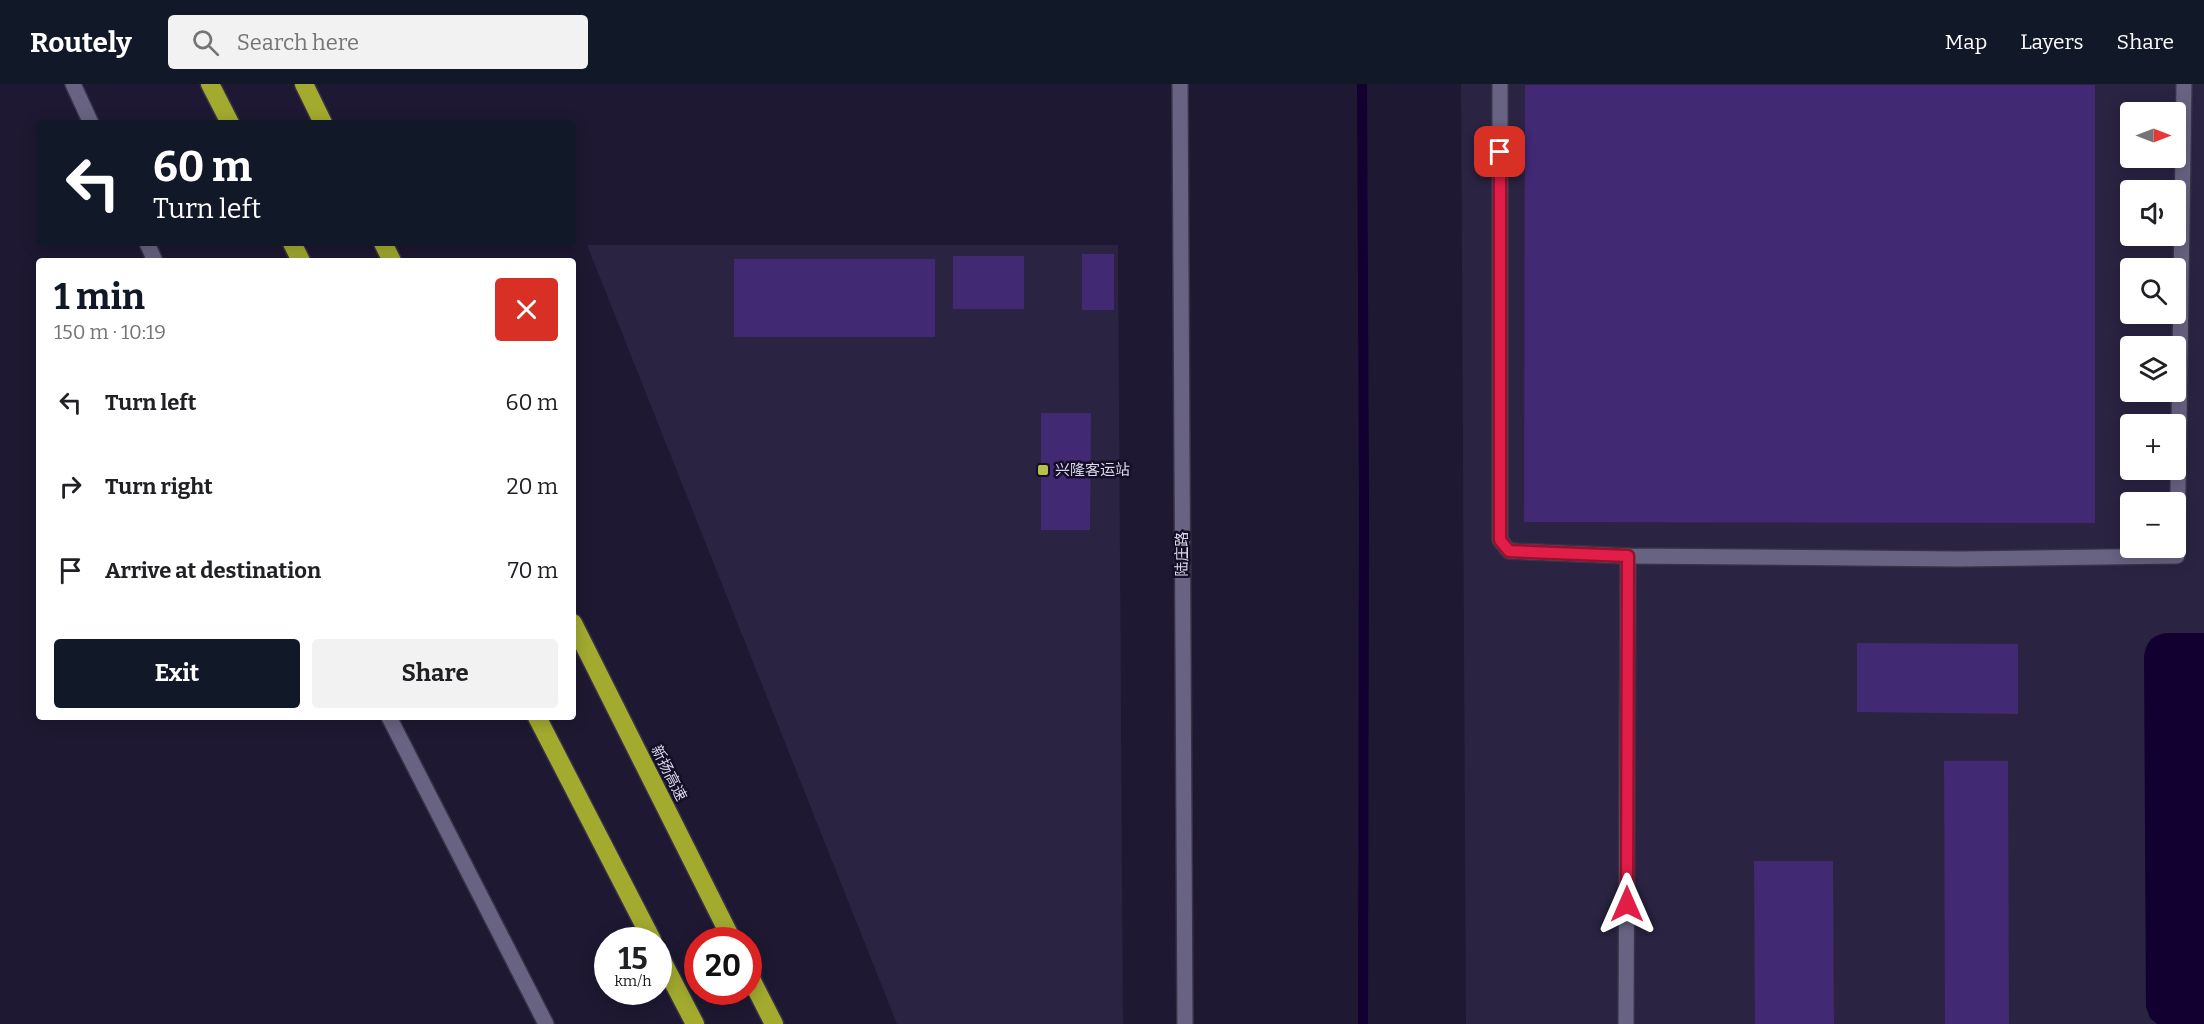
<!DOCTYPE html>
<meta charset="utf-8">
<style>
:root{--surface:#fff;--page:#f2f2f2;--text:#202124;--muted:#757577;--accent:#111827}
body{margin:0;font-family:Bitter,"Noto Sans SC",serif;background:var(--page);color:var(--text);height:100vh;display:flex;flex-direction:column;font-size:22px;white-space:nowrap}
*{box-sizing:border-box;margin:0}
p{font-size:20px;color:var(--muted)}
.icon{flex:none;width:33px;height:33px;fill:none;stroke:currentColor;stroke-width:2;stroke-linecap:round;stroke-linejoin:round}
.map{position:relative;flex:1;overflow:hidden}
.sheet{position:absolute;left:36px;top:174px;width:540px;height:462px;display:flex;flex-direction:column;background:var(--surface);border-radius:6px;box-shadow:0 3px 15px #0003}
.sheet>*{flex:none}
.guide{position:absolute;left:36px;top:36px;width:540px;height:126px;border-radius:6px;box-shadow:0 3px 15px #0003;background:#111827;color:#fff;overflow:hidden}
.needle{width:39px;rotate:90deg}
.buttons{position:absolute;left:2120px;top:18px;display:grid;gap:12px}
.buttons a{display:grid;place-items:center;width:66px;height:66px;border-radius:6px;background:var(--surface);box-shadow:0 3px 15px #0003;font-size:30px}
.speed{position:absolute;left:594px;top:843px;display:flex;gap:12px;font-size:30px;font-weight:700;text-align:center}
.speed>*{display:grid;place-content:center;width:78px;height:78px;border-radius:50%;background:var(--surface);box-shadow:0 3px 15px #0003;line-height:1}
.speed small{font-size:15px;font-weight:400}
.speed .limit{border:9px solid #d22;background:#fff;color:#111}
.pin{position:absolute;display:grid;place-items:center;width:51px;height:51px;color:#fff;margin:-26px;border-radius:12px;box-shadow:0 3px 9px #0006}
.me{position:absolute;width:66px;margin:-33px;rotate:0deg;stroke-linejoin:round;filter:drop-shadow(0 0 4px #0008)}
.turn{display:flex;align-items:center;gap:21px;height:126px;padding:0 18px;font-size:27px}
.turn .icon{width:78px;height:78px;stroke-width:2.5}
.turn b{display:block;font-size:42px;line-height:51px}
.round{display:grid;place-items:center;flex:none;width:63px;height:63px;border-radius:6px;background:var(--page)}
.headline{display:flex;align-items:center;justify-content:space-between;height:102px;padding:0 18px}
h1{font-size:36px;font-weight:700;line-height:45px;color:var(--accent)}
.button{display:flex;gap:12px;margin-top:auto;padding:12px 18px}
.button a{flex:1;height:69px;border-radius:6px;background:var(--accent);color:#fff;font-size:24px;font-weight:700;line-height:69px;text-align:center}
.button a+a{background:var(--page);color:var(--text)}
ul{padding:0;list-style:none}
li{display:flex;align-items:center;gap:18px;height:84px;padding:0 18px}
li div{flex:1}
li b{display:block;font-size:22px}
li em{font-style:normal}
header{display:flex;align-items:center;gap:36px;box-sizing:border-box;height:84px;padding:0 30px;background:var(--accent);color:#fff}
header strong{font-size:28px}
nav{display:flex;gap:33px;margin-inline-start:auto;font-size:21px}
.search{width:420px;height:54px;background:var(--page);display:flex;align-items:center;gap:15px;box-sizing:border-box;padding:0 21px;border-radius:6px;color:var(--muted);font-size:22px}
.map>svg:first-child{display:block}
.built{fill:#2a2342;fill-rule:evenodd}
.water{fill:#110030}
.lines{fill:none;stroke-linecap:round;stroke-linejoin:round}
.stream{stroke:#110030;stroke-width:10}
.building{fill:#412974}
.lane-casing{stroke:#373247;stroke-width:18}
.street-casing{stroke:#373247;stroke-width:18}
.secondary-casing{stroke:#373247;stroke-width:18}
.highway-casing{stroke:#373247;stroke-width:21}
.lane{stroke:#696383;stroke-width:15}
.street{stroke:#696383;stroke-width:15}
.secondary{stroke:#696383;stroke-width:15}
.highway{stroke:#a3ab2f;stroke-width:18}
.route-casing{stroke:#92132f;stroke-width:15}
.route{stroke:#e11d48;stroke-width:10}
.poi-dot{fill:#b8c147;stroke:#150e28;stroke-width:2}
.labels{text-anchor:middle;stroke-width:5;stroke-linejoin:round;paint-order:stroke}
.poi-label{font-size:15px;fill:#dbd8ea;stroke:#150e28;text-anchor:start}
.street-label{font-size:15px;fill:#dbd8ea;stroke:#150e28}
</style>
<header>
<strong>Routely</strong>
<div class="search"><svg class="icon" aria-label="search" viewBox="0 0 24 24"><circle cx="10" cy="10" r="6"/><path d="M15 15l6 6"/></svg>Search here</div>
<nav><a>Map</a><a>Layers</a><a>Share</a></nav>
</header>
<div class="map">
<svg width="2204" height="940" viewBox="0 0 2204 940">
<rect width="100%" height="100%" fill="#1e1832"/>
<g class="built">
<path d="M1461,0H2204V940H1466ZM2130,28H2175V74H2130ZM2130,106H2175V152H2130ZM2130,184H2175V230H2130ZM2130,262H2175V308H2130ZM2130,340H2175V386H2130ZM2130,418H2175V464H2130Z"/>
<polygon points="587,161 1118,161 1123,940 897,940"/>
</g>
<path class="water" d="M2166,549H2204V940H2157L2150,934L2146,923L2144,572C2147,557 2151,552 2166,549Z"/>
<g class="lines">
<polyline class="stream" points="1362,0 1364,419 1363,940"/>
</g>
<g class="building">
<polygon points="1525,1 2095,1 2095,439 1524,438"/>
<rect x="1082" y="170" width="32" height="56"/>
<rect x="953" y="172" width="71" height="53"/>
<rect x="734" y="175" width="201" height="78"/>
<polygon points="1041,329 1091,329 1090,446 1041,446"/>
<polygon points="1857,559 2018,560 2018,630 1857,628"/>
<polygon points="1944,677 2008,677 2009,940 1945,940"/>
<polygon points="1754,777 1833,777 1834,940 1755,940"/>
</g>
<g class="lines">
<g class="lane-casing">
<g id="lane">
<polyline points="1500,0 1500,456 1509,467 1628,472 1960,475 2177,472 2184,0"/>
<polyline points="1626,940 1628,472"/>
</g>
</g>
<g class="street-casing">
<g id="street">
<polyline points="73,0 91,39"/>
<polyline points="147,159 155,177"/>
<polyline points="389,633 546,940"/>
</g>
</g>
<g class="secondary-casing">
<polyline id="secondary" points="1180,0 1185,940"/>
</g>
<g class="highway-casing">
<g id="highway">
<polyline points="210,0 230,39"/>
<polyline points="304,0 323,39"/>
<polyline points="292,159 301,177"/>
<polyline points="383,159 392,177"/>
<polyline points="573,539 732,856"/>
<polyline points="537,633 652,856"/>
<polyline points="658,869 695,940"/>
<polyline points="748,889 774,940"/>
</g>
</g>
<use href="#lane" class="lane"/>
<use href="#street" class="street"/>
<use href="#secondary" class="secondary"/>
<use href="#highway" class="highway"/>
</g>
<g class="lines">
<g class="route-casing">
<polyline id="route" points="1500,68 1500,456 1509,467 1628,472 1627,820"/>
</g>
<use href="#route" class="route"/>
</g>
<rect class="poi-dot" x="1037" y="380" width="12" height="12" rx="3"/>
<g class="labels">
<g class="poi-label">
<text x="1055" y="391">兴隆客运站</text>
</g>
<g class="street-label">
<text transform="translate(1182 470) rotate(-90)" y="5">陆庄路</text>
<text transform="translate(669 689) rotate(63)" y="5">新扬高速</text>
</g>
</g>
</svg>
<div class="buttons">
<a><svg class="needle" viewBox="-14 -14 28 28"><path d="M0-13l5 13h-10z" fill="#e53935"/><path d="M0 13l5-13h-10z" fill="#757577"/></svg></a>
<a><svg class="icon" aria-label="sound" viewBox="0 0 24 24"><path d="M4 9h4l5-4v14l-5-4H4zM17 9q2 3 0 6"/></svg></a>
<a><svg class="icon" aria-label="search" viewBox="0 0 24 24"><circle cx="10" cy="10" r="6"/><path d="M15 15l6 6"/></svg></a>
<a><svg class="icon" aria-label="layers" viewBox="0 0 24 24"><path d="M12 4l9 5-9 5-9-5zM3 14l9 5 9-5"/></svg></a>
<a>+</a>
<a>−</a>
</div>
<div class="speed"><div>15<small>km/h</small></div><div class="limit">20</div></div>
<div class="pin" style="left:1500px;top:68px;background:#d93025"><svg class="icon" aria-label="arrive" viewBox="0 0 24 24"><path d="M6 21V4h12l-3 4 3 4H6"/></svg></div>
<svg class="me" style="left:1627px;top:820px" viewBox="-20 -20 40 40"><path d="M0-17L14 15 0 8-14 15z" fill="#e11d48" stroke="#fff" stroke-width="4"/></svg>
<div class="guide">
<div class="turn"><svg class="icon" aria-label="left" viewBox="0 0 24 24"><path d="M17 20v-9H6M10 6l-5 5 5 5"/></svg><div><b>60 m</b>Turn left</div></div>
</div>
<section class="sheet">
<div class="headline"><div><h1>1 min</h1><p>150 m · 10:19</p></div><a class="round" style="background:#d93025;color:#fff"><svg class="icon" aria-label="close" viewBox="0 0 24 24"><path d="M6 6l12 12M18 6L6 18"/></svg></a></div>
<ul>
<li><svg class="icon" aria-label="left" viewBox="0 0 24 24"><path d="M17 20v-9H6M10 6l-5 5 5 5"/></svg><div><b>Turn left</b></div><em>60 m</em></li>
<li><svg class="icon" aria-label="right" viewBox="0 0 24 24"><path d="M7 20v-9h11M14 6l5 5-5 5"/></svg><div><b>Turn right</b></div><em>20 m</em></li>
<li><svg class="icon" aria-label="arrive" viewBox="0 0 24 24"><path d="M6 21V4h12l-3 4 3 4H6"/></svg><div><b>Arrive at destination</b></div><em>70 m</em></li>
</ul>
<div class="button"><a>Exit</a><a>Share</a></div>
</section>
</div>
